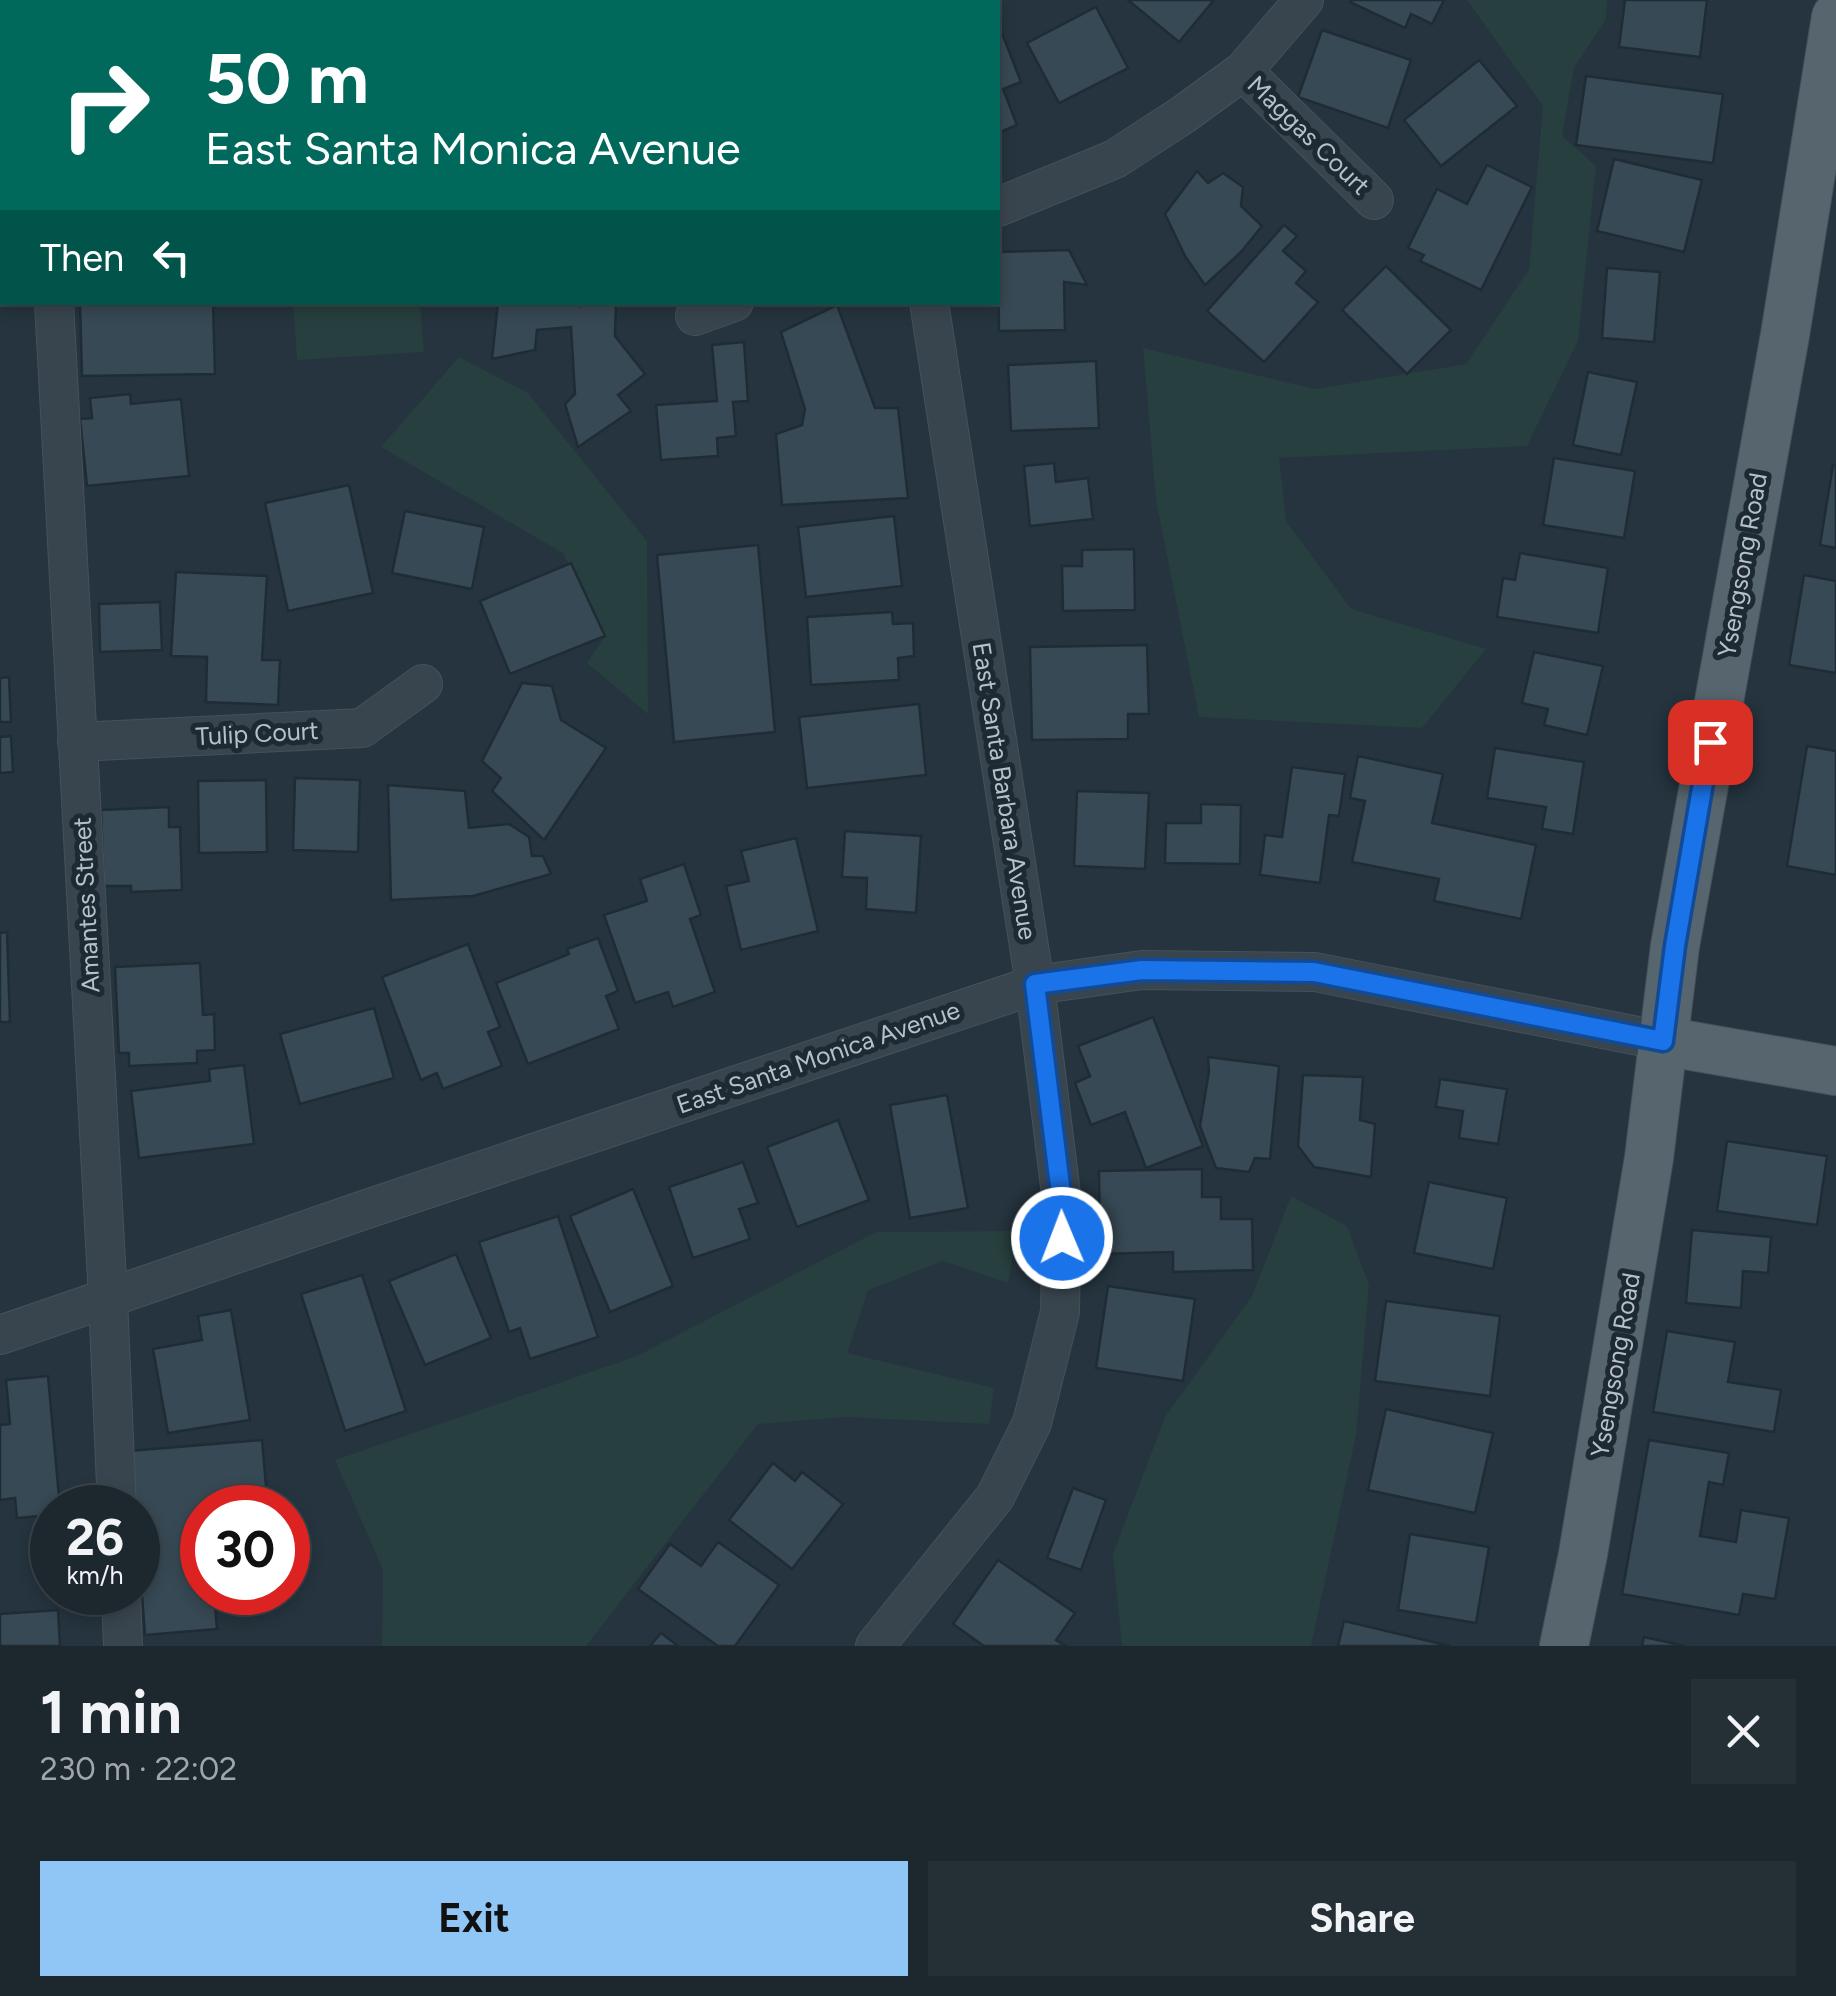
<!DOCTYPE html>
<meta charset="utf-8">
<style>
:root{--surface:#1c272e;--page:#252f36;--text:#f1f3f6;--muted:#a0a5aa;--line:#3a444a;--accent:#8fc6f5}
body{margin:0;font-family:Figtree,sans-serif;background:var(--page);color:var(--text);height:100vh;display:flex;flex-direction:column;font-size:38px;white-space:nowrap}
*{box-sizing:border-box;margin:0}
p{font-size:32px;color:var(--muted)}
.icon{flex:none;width:55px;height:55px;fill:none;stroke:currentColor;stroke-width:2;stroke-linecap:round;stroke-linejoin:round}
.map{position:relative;height:1646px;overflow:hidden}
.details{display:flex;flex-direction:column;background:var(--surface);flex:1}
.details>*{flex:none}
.top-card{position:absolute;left:0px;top:0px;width:1000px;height:305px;box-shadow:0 5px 15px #0003,0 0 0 2px var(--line);background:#00695c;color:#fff;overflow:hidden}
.speed{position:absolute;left:30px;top:1485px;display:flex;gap:20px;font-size:50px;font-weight:700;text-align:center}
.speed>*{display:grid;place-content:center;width:130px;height:130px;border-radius:50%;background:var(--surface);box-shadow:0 5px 15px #0003,0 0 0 2px var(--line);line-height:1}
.speed small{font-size:25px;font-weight:400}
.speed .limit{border:15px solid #d22;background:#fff;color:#111}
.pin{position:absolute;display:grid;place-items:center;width:85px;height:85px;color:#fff;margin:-42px;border-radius:20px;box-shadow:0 5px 15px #0006}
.me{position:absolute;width:110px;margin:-55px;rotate:359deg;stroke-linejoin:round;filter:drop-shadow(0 0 8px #0008)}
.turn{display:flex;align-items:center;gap:35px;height:210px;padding:0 40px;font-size:45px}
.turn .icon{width:130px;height:130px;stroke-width:2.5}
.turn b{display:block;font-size:70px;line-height:85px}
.then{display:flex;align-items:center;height:95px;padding:0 40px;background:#0003;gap:20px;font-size:38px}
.round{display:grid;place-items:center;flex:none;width:105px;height:105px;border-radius:0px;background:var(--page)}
.head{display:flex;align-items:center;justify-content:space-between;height:170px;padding:0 40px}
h1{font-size:60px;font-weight:700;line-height:75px}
.cta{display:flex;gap:20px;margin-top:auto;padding:20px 40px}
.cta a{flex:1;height:115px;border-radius:0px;background:var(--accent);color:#111;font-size:40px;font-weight:700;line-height:115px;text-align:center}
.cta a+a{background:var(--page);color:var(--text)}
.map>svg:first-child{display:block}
.green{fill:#273f3e}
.building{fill:#374954;stroke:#202c35;stroke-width:2.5}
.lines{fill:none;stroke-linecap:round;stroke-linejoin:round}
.minor-casing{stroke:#46515a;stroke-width:40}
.major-casing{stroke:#46515a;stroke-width:50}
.minor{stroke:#39454e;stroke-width:38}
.major{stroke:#57656e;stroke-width:48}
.route-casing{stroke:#114b97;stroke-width:25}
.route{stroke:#1a73e8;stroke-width:18}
.labels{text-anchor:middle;stroke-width:10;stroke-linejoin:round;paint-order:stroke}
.street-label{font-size:25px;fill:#b6c0c9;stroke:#1e2a33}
</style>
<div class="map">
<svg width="1836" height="1646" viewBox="0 0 1836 1646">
<rect width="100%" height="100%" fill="#25343e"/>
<g class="green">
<polygon points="1467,0 1607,0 1606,19 1574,68 1562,136 1596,166 1578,341 1527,446 1279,458 1286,521 1351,609 1486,649 1422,728 1199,717 1156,500 1143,348 1315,389 1466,364 1529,269 1543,106"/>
<polygon points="293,303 420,303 424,352 297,360"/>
<polygon points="459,357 528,393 647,541 648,714 587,663 605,636 563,553 381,447"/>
<polygon points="1291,1196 1347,1226 1369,1285 1356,1435 1311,1646 1122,1646 1113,1554 1165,1417 1252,1296"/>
<polygon points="1017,1231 1008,1283 943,1261 868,1290 847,1353 994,1388 989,1424 846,1417 758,1424 586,1646 382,1646 383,1570 335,1460 637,1356 876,1232"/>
</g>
<g class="building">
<rect x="145" y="0" width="63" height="2"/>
<polygon points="629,0 712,0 713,2 631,2"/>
<polygon points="1128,0 1214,0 1179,42"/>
<polygon points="1351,0 1444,0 1432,24 1411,14 1405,28 1350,2"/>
<polygon points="1625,0 1707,0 1700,57 1619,47"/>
<polygon points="1096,7 1128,68 1059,103 1027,43"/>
<polygon points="998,23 1021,82 1003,89 1017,125 998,133"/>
<polygon points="1322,30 1411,60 1388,128 1298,97"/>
<polygon points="1479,60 1517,106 1441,166 1404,120"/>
<polygon points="1586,76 1723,94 1713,163 1576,145"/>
<polygon points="1614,159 1702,180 1684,252 1597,231"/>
<polygon points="1487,165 1532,187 1481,290 1420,261 1424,255 1408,248 1437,189 1467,204"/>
<polygon points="1197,171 1208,183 1223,173 1243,187 1241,206 1262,226 1241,252 1205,285 1185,256 1165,214"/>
<polygon points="1284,225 1297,236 1283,251 1306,271 1296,283 1318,302 1264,362 1207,311"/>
<polygon points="1069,250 1087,285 1064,282 1065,330 999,331 998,252"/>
<polygon points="1386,266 1451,330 1407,374 1342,310"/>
<polygon points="1607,268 1660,272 1654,342 1602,338"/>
<polygon points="80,302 213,302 215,374 82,376"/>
<polygon points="498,302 581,302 580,306 616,302 615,336 645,374 618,395 631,411 578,447 565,404 575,394 571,327 537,330 535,350 492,359"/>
<polygon points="837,305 875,408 898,408 908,498 782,505 776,434 802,425 805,409 781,332"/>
<polygon points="744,342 748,401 733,402 736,436 717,438 718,456 661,460 656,405 717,401 712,345"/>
<polygon points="1096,361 1099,428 1011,431 1008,365"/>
<polygon points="1588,372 1637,382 1621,455 1573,445"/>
<polygon points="130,394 131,404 181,399 189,476 87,486 80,419 92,418 90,398"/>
<polygon points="1554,458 1635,471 1624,538 1543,525"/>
<polygon points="1054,463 1056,482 1088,478 1093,519 1030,526 1024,466"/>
<polygon points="1833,465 1836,465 1836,548 1820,545"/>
<polygon points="349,485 373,593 288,611 265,503"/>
<polygon points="405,511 484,527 472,589 392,573"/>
<polygon points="894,516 902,586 806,597 798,527"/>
<polygon points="758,545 775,732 674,742 657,555"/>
<polygon points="1134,549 1135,610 1063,611 1062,566 1082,566 1082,550"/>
<polygon points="1520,553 1608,568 1598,633 1497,617 1503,578 1515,580"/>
<polygon points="571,563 605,636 510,674 480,601"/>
<polygon points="176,572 267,576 262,660 280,660 278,705 206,702 207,657 171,656"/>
<polygon points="1804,575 1836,581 1836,673 1789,665"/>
<polygon points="160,602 162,650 100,652 99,604"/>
<polygon points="892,612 893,624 913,623 914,656 898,658 899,680 811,685 807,617"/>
<polygon points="1147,645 1149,714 1128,714 1128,739 1032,740 1030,647"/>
<polygon points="1534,652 1603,666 1587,735 1544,725 1548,709 1522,703"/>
<polygon points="9,677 11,722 0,722 0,678"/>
<polygon points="522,683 552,686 561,720 606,748 544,840 492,791 501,778 482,761"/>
<polygon points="919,704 926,775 807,788 799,717"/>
<polygon points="11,736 13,772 0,773 0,737"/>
<polygon points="1807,746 1836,751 1836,875 1787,866"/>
<polygon points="1495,748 1584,762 1573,834 1542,829 1546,807 1487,798"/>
<polygon points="1358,756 1443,774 1432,823 1536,845 1521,919 1434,901 1439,879 1352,862 1365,801 1350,798"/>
<polygon points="1292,767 1345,774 1339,816 1329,815 1320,883 1260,875 1265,835 1282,837"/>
<polygon points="295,778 360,780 358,852 293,850"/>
<polygon points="266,780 267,852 199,853 198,781"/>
<polygon points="388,785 465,791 469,828 509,824 529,837 532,856 543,856 551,874 473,896 391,900"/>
<polygon points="1077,791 1149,793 1145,869 1074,866"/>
<polygon points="1201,804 1241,805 1240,864 1165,863 1166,823 1201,823"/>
<polygon points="169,807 169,827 180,827 182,890 131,892 131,886 104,886 101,810"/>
<polygon points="845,831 921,836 916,913 866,909 867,878 842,877"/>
<polygon points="796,838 818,931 741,950 726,886 749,881 741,851"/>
<polygon points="684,864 701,915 690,919 715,992 673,1007 668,992 635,1003 604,915 647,901 640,879"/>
<polygon points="7,932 10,1022 0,1022 0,933"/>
<polygon points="598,938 618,991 606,996 619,1029 528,1064 496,983 569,954 567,949"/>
<polygon points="468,944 500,1027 488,1032 502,1066 443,1089 437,1073 421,1080 382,977"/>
<polygon points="200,963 203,1015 214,1014 215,1050 197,1051 197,1063 129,1066 129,1053 119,1053 115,967"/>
<polygon points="374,1008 394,1078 300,1104 280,1034"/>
<polygon points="1153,1017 1203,1146 1146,1168 1125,1112 1091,1125 1075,1083 1090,1076 1078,1046"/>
<polygon points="1208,1057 1279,1066 1270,1159 1255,1158 1249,1172 1216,1168 1200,1126 1209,1071"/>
<polygon points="244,1065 254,1144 139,1158 131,1091 210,1081 209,1069"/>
<polygon points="1303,1075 1363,1077 1360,1120 1375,1124 1371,1177 1314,1167 1298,1146"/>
<polygon points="1440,1079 1507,1089 1498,1144 1459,1138 1463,1111 1436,1107"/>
<polygon points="947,1095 968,1208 910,1218 890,1105"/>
<polygon points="838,1120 869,1200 797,1227 767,1147"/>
<polygon points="1727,1141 1827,1156 1817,1225 1717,1211"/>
<polygon points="743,1162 758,1203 739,1209 750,1239 693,1258 669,1187"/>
<polygon points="1202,1169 1202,1197 1221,1197 1221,1219 1252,1219 1253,1270 1173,1272 1173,1252 1100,1254 1099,1171"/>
<polygon points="1429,1182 1507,1198 1493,1269 1414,1253"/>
<polygon points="633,1189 673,1286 610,1312 570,1216"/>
<polygon points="558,1216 598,1337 530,1359 520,1328 509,1332 479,1242"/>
<polygon points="1692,1230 1771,1237 1768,1273 1743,1271 1741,1308 1686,1303"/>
<polygon points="456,1254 491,1338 425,1365 389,1281"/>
<polygon points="362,1275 406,1411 345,1431 301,1294"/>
<polygon points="1108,1286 1195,1299 1183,1381 1096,1368"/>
<polygon points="1386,1301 1500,1316 1490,1396 1375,1381"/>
<polygon points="231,1310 250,1420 168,1433 153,1349 202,1340 198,1316"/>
<polygon points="1667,1331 1735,1342 1728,1382 1781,1390 1774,1432 1653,1412"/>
<polygon points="48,1376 60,1508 52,1508 52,1515 17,1518 15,1498 0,1500 0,1425 10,1424 6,1380"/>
<polygon points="1386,1409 1493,1433 1475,1513 1368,1490"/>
<polygon points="262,1440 268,1508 202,1508 202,1592 214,1592 217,1629 145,1635 138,1542 138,1508 134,1508 129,1451"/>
<polygon points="1649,1440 1729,1453 1723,1485 1709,1482 1700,1536 1736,1542 1741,1510 1789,1518 1775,1599 1743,1594 1739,1615 1622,1594"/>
<polygon points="773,1463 795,1481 802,1472 843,1504 792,1569 729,1520"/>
<polygon points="1073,1488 1106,1500 1081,1570 1047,1558"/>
<polygon points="1410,1534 1489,1547 1476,1623 1398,1610"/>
<polygon points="718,1542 779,1585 735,1646 718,1646 638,1589 670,1544 701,1566"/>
<polygon points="998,1560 1075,1613 1056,1640 1066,1646 984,1646 953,1624"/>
<polygon points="58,1610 60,1646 0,1646 0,1614"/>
<polygon points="1344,1621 1450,1646 1338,1646"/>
<polygon points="661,1633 678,1646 650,1646"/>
<polygon points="1644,1637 1685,1646 1642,1646"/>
</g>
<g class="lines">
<g class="minor-casing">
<g id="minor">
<polyline points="38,0 38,2"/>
<polyline points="810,0 811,2"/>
<polyline points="1243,71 1374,200"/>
<polyline points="998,207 1115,159 1184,114 1243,71 1304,0"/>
<polyline points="54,302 108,1299 117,1508"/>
<polyline points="695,316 734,302"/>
<polyline points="77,742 362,728 423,684"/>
<polyline points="0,1335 364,1210 1035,985 1142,970 1315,972 1663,1041"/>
<polyline points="121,1592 123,1646"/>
<polyline points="875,1646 995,1497 1032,1423 1060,1312 1062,1202 1035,985 929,302"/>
</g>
</g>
<g class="major-casing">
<g id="major">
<polyline points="1663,1041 1836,1071"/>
<polyline points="1564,1646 1583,1554 1649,1158 1675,946 1785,335 1836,17"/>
</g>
</g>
<use href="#minor" class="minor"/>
<use href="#major" class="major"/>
</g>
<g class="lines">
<g class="route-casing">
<polyline id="route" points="1062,1238 1062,1202 1035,984 1142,970 1314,972 1663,1041 1675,946 1710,742"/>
</g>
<use href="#route" class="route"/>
</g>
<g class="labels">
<g class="street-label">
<text transform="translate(1309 135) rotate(44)" y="9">Maggas Court</text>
<text transform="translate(1742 565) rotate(-80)" y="9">Ysengsong Road</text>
<text transform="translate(257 733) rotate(-3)" y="9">Tulip Court</text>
<text transform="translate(1005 791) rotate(81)" y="9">East Santa Barbara Avenue</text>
<text transform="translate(86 905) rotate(-93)" y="9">Amantes Street</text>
<text transform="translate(818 1057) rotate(-19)" y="9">East Santa Monica Avenue</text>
<text transform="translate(1615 1365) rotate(-80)" y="9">Ysengsong Road</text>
</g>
</g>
</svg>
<div class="speed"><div>26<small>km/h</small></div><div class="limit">30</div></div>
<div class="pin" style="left:1710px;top:742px;background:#d93025"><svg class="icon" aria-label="arrive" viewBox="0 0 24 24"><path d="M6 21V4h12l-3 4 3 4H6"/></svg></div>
<svg class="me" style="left:1062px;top:1238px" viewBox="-20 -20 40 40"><circle r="17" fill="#1a73e8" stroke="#fff" stroke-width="3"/><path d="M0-11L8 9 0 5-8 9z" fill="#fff"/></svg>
<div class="top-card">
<div class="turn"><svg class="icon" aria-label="right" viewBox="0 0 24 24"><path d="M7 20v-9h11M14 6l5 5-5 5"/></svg><div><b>50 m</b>East Santa Monica Avenue</div></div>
<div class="then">Then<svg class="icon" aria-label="left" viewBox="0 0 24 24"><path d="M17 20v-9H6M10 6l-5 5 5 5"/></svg></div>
</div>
</div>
<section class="details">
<div class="head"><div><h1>1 min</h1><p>230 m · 22:02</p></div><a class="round"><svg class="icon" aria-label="close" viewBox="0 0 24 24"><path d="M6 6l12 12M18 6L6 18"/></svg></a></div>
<div class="cta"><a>Exit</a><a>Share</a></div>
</section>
